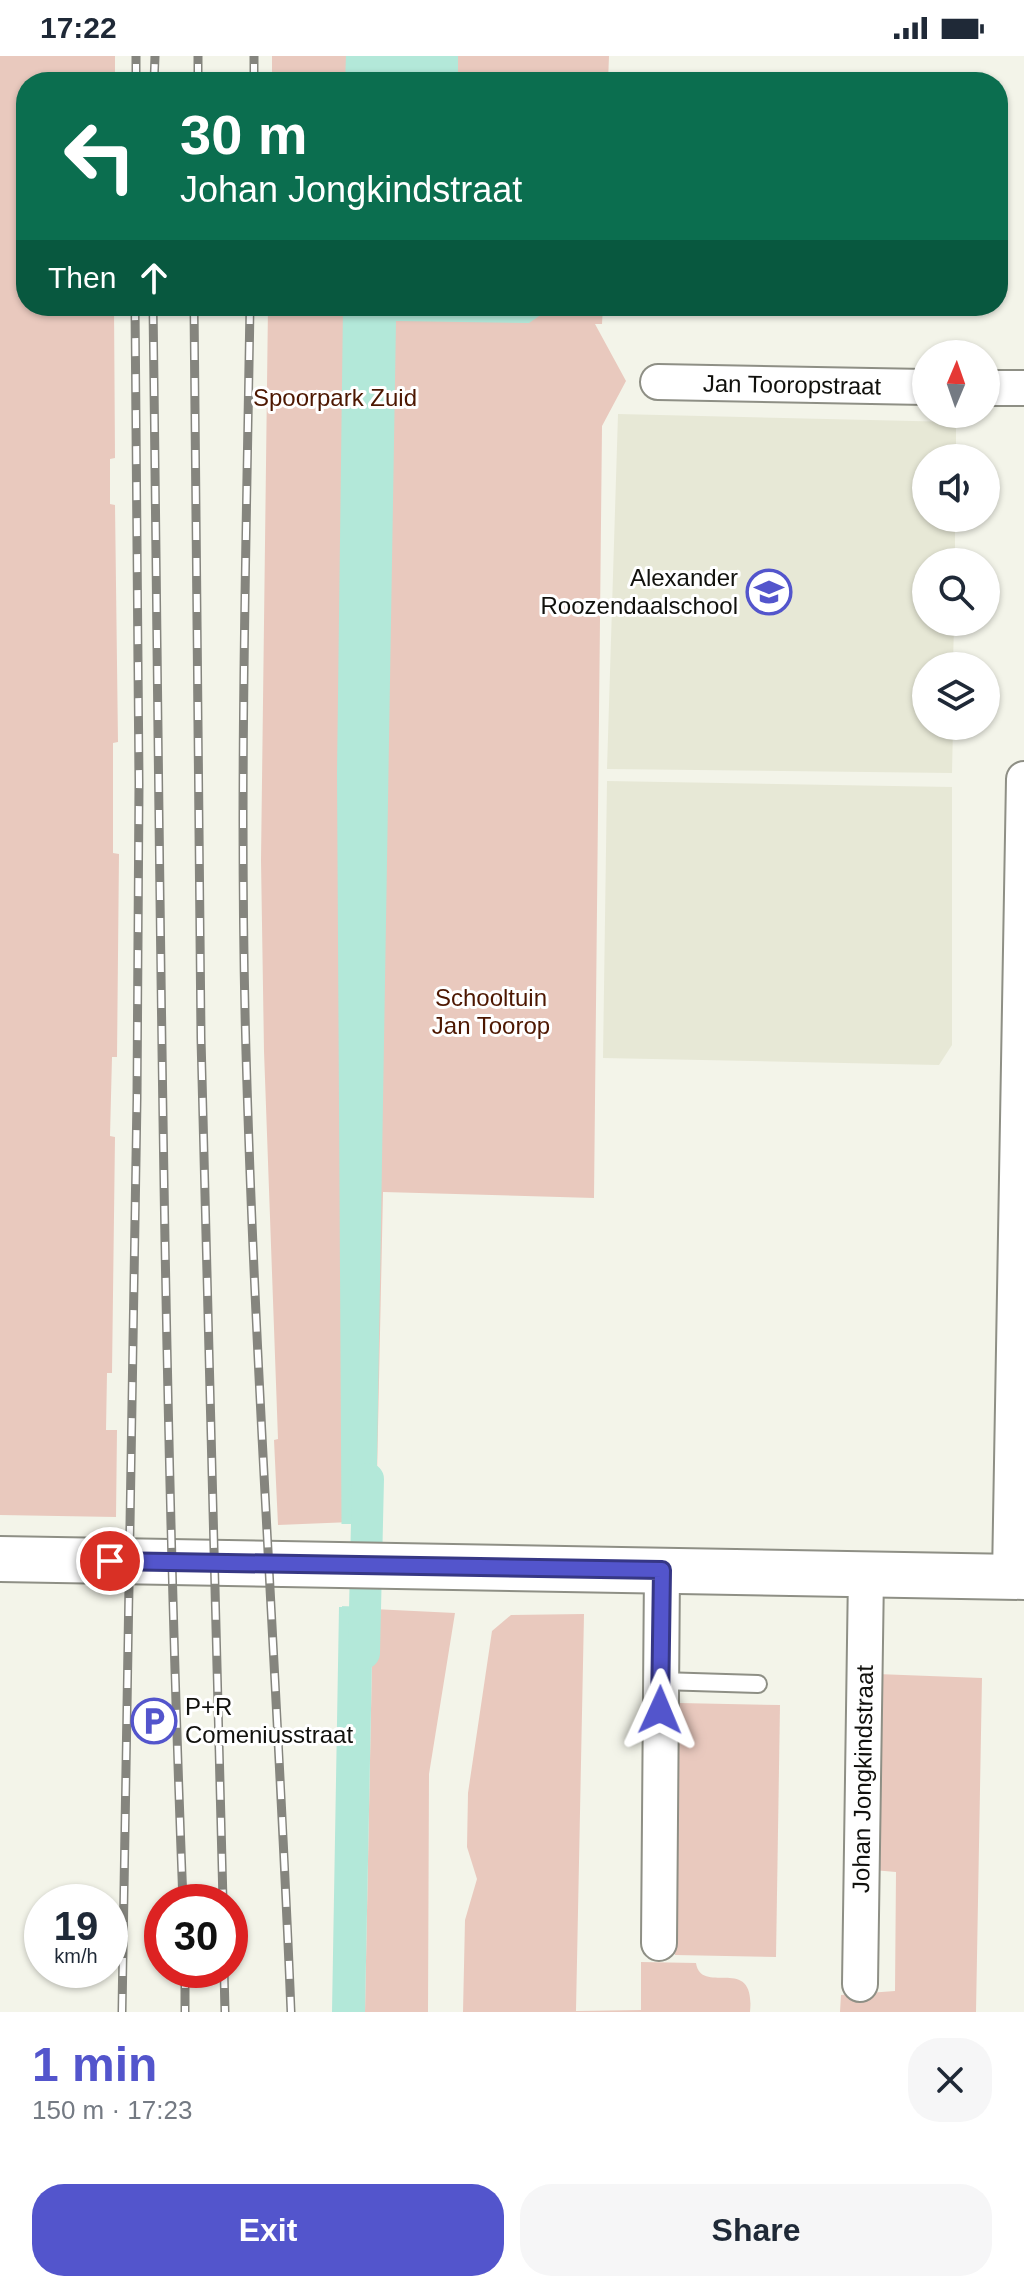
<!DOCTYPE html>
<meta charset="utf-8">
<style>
:root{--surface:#fff;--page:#f6f6f7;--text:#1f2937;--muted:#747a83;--accent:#5355cc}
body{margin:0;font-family:Arial,sans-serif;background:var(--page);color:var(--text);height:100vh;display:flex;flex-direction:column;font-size:30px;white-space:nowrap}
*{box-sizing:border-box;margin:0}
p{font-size:26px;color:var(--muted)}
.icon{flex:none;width:44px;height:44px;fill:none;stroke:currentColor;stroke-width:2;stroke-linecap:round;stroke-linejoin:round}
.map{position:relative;height:1956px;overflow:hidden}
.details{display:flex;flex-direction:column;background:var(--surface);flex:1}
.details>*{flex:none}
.guide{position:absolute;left:16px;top:16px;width:992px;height:244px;border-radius:32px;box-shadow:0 2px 6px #0004;background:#0b6e4f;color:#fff;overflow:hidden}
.needle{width:52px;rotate:2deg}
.buttons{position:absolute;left:912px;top:284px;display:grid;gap:16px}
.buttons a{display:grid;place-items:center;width:88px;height:88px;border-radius:50%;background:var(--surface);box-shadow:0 2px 6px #0004;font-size:40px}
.speed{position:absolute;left:24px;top:1828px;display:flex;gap:16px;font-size:40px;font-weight:700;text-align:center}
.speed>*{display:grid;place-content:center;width:104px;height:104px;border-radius:50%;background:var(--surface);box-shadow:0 2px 6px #0004;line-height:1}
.speed small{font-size:20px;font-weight:400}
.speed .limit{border:12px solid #d22;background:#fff;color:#111}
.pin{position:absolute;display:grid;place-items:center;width:68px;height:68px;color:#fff;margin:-34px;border:4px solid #fff;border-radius:50%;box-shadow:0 2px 8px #0007}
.me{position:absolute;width:88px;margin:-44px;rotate:1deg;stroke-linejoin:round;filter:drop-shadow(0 0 6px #0008)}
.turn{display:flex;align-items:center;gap:28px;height:168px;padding:0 32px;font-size:36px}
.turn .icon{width:104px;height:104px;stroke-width:2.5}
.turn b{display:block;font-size:56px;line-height:68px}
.then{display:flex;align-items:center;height:76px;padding:0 32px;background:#0003;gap:16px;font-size:30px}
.round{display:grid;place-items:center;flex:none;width:84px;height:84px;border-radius:32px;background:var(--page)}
.summary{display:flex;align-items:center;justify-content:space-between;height:136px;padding:0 32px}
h1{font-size:48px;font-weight:600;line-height:60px;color:var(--accent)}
.primary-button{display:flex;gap:16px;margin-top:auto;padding:16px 32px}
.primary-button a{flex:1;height:92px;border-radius:32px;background:var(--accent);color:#fff;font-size:32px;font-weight:600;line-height:92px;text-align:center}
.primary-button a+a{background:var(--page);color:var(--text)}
.status{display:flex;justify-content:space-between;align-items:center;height:56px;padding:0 40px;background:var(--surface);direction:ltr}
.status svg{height:22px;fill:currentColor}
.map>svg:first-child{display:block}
.built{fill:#e7e8d6}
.green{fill:#e9c9be}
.water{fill:#b3e8d9}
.pier{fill:#f3f4e9}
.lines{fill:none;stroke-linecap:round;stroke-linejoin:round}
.canal{stroke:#b3e8d9;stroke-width:32}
.lane-casing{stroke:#8e8f85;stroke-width:20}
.street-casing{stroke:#8e8f85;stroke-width:38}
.secondary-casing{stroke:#8e8f85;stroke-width:48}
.lane{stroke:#fff;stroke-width:16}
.street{stroke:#fff;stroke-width:34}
.secondary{stroke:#fff;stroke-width:44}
.rail-casing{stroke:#85857e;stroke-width:9}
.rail{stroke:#fff;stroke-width:6;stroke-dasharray:18;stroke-linecap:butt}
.route-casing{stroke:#363785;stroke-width:20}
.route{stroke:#5355cc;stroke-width:14}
.labels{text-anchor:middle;stroke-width:6;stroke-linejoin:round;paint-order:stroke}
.street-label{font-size:24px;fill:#11110d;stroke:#fff}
.park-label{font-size:24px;fill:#4d1701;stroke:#fff}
.poi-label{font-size:24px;fill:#11110d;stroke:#fff;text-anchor:end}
</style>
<div class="status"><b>17:22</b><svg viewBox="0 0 49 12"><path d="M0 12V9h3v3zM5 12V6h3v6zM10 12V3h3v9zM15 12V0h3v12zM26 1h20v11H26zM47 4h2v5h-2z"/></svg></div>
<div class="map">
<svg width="1024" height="1956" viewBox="0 0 1024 1956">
<rect width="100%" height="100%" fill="#f3f4e9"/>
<g class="built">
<polygon points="618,358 956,366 956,402 926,402 926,462 955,462 955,506 926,506 926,566 954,566 953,610 926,610 926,670 953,670 952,717 607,713"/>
<polygon points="607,725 952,731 952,989 939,1009 603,1002"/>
</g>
<g class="green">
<polygon points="0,0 115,0 115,26 26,26 26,250 114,250 115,402 110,403 110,448 115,449 118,686 113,687 113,797 119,798 117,1001 112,1001 110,1080 115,1081 112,1317 107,1317 106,1374 117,1374 116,1461 0,1459"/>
<polygon points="272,0 609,0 608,26 272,26"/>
<polygon points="268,250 603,250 602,268 595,268 626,325 602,370 594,1142 383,1136 376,1465 278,1469 274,1384 278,1383 264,995 261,804"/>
<polygon points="373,1553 455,1557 429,1718 428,1956 365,1956"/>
<path d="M584,1558L576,1955L641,1954V1906L696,1907C701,1941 756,1896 750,1956H463L465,1864L477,1823L467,1791L468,1737L492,1575L511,1559Z"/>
<polygon points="877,1618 982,1622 976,1956 840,1956 841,1939 895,1935 896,1816 873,1814"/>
<polygon points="679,1647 780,1649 776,1901 675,1899"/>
</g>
<g class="water">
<polygon points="346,0 458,0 458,26 345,26"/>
<polygon points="343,250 554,250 529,267 396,265 376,1465 357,1465 355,1551 373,1553 365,1956 332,1956 339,1551 342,1551 337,717"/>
</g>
<polygon class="pier" points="338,1468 379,1468 361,1468 360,1548 376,1551 337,1550"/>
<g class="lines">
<polyline class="canal" points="364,1597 368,1423"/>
<g class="lane-casing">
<polyline id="lane" points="661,1625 758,1628"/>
</g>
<g class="street-casing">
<g id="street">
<polyline points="658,326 926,331"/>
<polyline points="986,332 1024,332"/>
<polyline points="1010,1521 1024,723"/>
<polyline points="659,1887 662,1514"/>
<polyline points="860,1928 866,1518"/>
</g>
</g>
<g class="secondary-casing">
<polyline id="secondary" points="0,1503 1024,1521"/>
</g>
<use href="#lane" class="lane"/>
<use href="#street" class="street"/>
<use href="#secondary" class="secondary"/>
<g class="rail-casing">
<g id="rail">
<polyline points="136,26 136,0"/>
<polyline points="154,26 155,0"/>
<polyline points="198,26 198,0"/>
<polyline points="254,26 254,0"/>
<path d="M153,250C160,782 162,1314 183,1846"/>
<polyline points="194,250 201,982 223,1846"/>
<path d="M250,250C246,499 239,748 246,996C255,1316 278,1636 291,1956"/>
<polyline points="185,1914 185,1956"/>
<polyline points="224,1914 225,1956"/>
<polyline points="122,1956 137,1042 139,728 135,250"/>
</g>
</g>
<use href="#rail" class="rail"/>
</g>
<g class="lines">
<g class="route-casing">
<polyline id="route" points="110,1505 662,1514 660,1654"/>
</g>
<use href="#route" class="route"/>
</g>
<defs>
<g id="school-ring" transform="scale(2.3)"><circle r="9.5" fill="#fff" stroke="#5355cc" stroke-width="1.5"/><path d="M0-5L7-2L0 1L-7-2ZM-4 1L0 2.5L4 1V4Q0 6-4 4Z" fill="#5355cc"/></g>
<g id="parking-ring" transform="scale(2.3)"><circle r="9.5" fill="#fff" stroke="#5355cc" stroke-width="1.5"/><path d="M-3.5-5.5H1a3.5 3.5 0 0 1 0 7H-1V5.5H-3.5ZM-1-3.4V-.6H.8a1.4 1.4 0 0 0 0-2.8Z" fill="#5355cc"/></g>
</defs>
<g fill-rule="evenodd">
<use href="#school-ring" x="769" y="536"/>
<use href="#parking-ring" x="154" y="1665"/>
</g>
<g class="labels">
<g class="street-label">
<text transform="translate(792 329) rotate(1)" y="8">Jan Tooropstraat</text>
<text transform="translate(863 1723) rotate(-89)" y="8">Johan Jongkindstraat</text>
</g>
<g class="park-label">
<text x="335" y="350">Spoorpark Zuid</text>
<text x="491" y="950">Schooltuin<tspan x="491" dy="28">Jan Toorop</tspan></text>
</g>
<g class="poi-label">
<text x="738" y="530">Alexander<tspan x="738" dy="28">Roozendaalschool</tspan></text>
<text x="185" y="1659" text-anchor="start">P+R<tspan x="185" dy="28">Comeniusstraat</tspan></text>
</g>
</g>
</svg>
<div class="buttons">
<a><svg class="needle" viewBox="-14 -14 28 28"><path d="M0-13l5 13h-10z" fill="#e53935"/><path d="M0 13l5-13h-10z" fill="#747a83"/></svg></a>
<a><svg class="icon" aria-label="sound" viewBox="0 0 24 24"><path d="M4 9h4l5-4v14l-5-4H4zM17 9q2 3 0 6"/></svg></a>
<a><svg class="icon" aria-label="search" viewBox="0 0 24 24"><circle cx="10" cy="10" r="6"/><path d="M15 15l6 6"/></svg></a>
<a><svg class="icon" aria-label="layers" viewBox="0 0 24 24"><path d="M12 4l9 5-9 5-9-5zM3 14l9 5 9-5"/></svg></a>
</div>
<div class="speed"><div>19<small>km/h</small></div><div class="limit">30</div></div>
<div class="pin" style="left:110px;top:1505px;background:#d93025"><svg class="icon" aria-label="arrive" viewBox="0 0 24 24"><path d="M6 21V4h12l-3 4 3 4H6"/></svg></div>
<svg class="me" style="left:660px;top:1654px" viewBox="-20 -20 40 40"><path d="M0-17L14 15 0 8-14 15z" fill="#5355cc" stroke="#fff" stroke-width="4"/></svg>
<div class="guide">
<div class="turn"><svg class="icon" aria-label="left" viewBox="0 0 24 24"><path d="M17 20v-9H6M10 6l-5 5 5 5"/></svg><div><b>30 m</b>Johan Jongkindstraat</div></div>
<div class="then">Then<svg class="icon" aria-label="ahead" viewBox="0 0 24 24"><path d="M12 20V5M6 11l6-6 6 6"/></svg></div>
</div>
</div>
<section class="details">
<div class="summary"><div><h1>1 min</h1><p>150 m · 17:23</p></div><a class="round"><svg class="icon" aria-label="close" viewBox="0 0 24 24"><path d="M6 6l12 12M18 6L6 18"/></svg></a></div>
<div class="primary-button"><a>Exit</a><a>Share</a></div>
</section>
